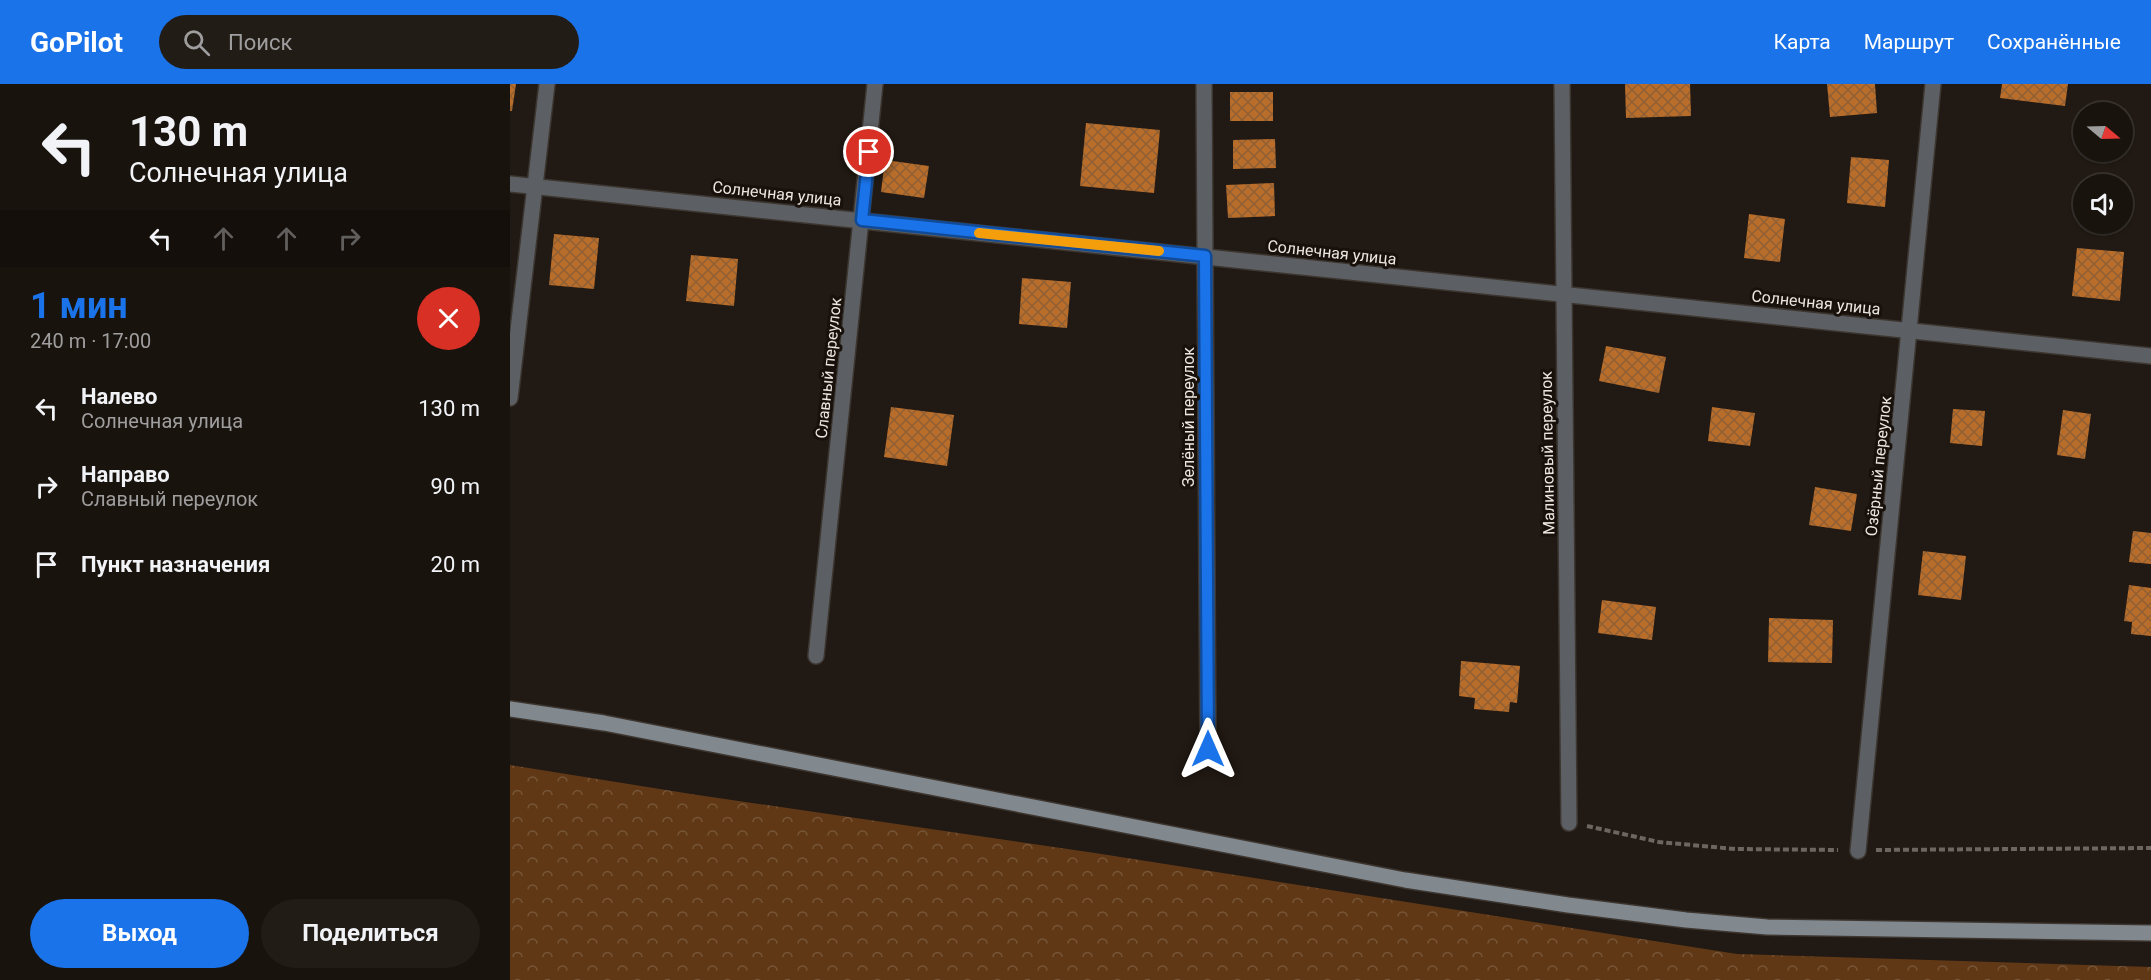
<!DOCTYPE html>
<html lang="ru">
<meta charset="utf-8">
<style>
:root{--surface:#19130e;--page:#221c17;--text:#f1f3f6;--muted:#9f9e9e;--line:#37322e;--accent:#1a73e8}
body{margin:0;font-family:Roboto,sans-serif;background:var(--page);color:var(--text);height:100vh;display:flex;flex-direction:column;font-size:22px;white-space:nowrap}
*{box-sizing:border-box;margin:0}
p{font-size:20px;color:var(--muted)}
.icon{flex:none;width:33px;height:33px;fill:none;stroke:currentColor;stroke-width:2;stroke-linecap:round;stroke-linejoin:round}
.map{position:relative;flex:1;overflow:hidden}
.sheet{display:flex;flex-direction:column;background:var(--surface);width:510px}
.sheet>*{flex:none}
.banner{background:#19130e;color:var(--text);overflow:hidden}
.needle{width:39px;rotate:109deg}
.buttons{position:absolute;left:1563px;top:18px;display:grid;gap:12px}
.buttons a{display:grid;place-items:center;width:60px;height:60px;border-radius:50%;background:var(--surface);box-shadow:0 2px 4px #0004,0 0 0 2px var(--line);font-size:30px}
.pin{position:absolute;display:grid;place-items:center;width:51px;height:51px;color:#fff;margin:-26px;border:3px solid #fff;border-radius:50%;box-shadow:0 2px 6px #0007}
.me{position:absolute;width:66px;margin:-33px;rotate:0deg;stroke-linejoin:round;filter:drop-shadow(0 0 4px #0008)}
.turn{display:flex;align-items:center;gap:21px;height:126px;padding:0 30px;font-size:27px}
.turn .icon{width:78px;height:78px;stroke-width:2.5}
.turn b{display:block;font-size:42px;line-height:51px}
.lanes{display:flex;align-items:center;height:57px;padding:0 30px;background:#0003;justify-content:center;gap:30px;direction:ltr}
.lanes .off{opacity:.35}
.round{display:grid;place-items:center;flex:none;width:63px;height:63px;border-radius:32px;background:var(--page)}
.summary{display:flex;align-items:center;justify-content:space-between;height:102px;padding:0 30px}
h1{font-size:36px;font-weight:700;line-height:45px;color:var(--accent)}
.primary-button{display:flex;gap:12px;margin-top:auto;padding:12px 30px}
.primary-button a{flex:1;height:69px;border-radius:36px;background:var(--accent);color:#fff;font-size:24px;font-weight:700;line-height:69px;text-align:center}
.primary-button a+a{background:var(--page);color:var(--text)}
ul{padding:0;list-style:none}
li{display:flex;align-items:center;gap:18px;height:78px;padding:0 30px}
li div{flex:1}
li b{display:block;font-size:22px}
li em{font-style:normal}
header{display:flex;align-items:center;gap:36px;box-sizing:border-box;height:84px;padding:0 30px;background:var(--accent);color:#fff}
header strong{font-size:28px}
nav{display:flex;gap:33px;margin-inline-start:auto;font-size:21px}
.search{width:420px;height:54px;background:var(--page);display:flex;align-items:center;gap:15px;box-sizing:border-box;padding:0 21px;border-radius:33px;color:var(--muted);font-size:22px}
main{display:flex;flex:1;min-height:0}
.map>svg:first-child{display:block}
.forest{fill:url(#forest-crowns)}
.building{fill:url(#building-cross-hatch)}
.lines{fill:none;stroke-linecap:round;stroke-linejoin:round}
.street-casing{stroke:#3d3630;stroke-width:18}
.secondary-casing{stroke:#3d3630;stroke-width:18}
.path{stroke:#6c6560;stroke-width:4;stroke-dasharray:6 3;stroke-linecap:butt}
.street{stroke:#5c6064;stroke-width:15}
.secondary{stroke:#81888e;stroke-width:15}
.route-casing{stroke:#114b97;stroke-width:15}
.route{stroke:#1a73e8;stroke-width:10}
.slow{stroke:#f59e0b;stroke-width:10}
.labels{text-anchor:middle;stroke-width:6;stroke-linejoin:round;paint-order:stroke}
.street-label{font-size:16px;fill:#ece6e1;stroke:#18100a}
</style>
<header>
<strong>GoPilot</strong>
<div class="search"><svg class="icon" aria-label="search" viewBox="0 0 24 24"><circle cx="10" cy="10" r="6"/><path d="M15 15l6 6"/></svg>Поиск</div>
<nav><a>Карта</a><a>Маршрут</a><a>Сохранённые</a></nav>
</header>
<main>
<section class="sheet">
<div class="banner">
<div class="turn"><svg class="icon" aria-label="left" viewBox="0 0 24 24"><path d="M17 20v-9H6M10 6l-5 5 5 5"/></svg><div><b>130 m</b>Солнечная улица</div></div>
<div class="lanes"><svg class="icon" aria-label="left" viewBox="0 0 24 24"><path d="M17 20v-9H6M10 6l-5 5 5 5"/></svg><svg class="icon off" aria-label="ahead" viewBox="0 0 24 24"><path d="M12 20V5M6 11l6-6 6 6"/></svg><svg class="icon off" aria-label="ahead" viewBox="0 0 24 24"><path d="M12 20V5M6 11l6-6 6 6"/></svg><svg class="icon off" aria-label="right" viewBox="0 0 24 24"><path d="M7 20v-9h11M14 6l5 5-5 5"/></svg></div>
</div>
<div class="summary"><div><h1>1 мин</h1><p>240 m · 17:00</p></div><a class="round" style="background:#d93025;color:#fff"><svg class="icon" aria-label="close" viewBox="0 0 24 24"><path d="M6 6l12 12M18 6L6 18"/></svg></a></div>
<ul>
<li><svg class="icon" aria-label="left" viewBox="0 0 24 24"><path d="M17 20v-9H6M10 6l-5 5 5 5"/></svg><div><b>Налево</b><p>Солнечная улица</p></div><em>130 m</em></li>
<li><svg class="icon" aria-label="right" viewBox="0 0 24 24"><path d="M7 20v-9h11M14 6l5 5-5 5"/></svg><div><b>Направо</b><p>Славный переулок</p></div><em>90 m</em></li>
<li><svg class="icon" aria-label="arrive" viewBox="0 0 24 24"><path d="M6 21V4h12l-3 4 3 4H6"/></svg><div><b>Пункт назначения</b></div><em>20 m</em></li>
</ul>
<div class="primary-button"><a>Выход</a><a>Поделиться</a></div>
</section>
<div class="map">
<svg width="1641" height="896" viewBox="0 0 1641 896">
<defs>
<pattern id="forest-crowns" width="20" height="18" patternUnits="userSpaceOnUse" patternTransform="scale(1.5)"><rect width="20" height="18" fill="#603816"/><path d="M2 6a3 3 0 1 1 6 0M12 15a3 3 0 1 1 6 0" fill="none" stroke="#775538"/></pattern>
<pattern id="building-cross-hatch" width="8" height="8" patternUnits="userSpaceOnUse" patternTransform="scale(1.5)"><rect width="8" height="8" fill="#b86d2b"/><path d="M0 0l8 8M0 8l8-8" fill="none" stroke="#905f34"/></pattern>
</defs>
<rect width="100%" height="100%" fill="#211913"/>
<polygon class="forest" points="0,681 181,710 585,769 1227,870 1641,883 1641,896 0,896"/>
<g class="building">
<polygon points="0,0 6,0 2,27 0,27"/>
<polygon points="1115,0 1180,0 1181,32 1116,34"/>
<polygon points="1317,0 1365,0 1367,29 1320,33"/>
<polygon points="1492,0 1558,0 1555,22 1490,14"/>
<rect x="720" y="8" width="43" height="29"/>
<polygon points="576,39 650,46 644,109 570,102"/>
<polygon points="765,55 766,84 723,85 723,56"/>
<polygon points="1341,73 1379,76 1375,123 1337,119"/>
<polygon points="375,76 419,82 414,114 371,108"/>
<polygon points="764,99 765,132 718,134 716,101"/>
<polygon points="1239,130 1275,135 1270,178 1234,174"/>
<polygon points="44,150 89,154 84,205 39,201"/>
<polygon points="1567,164 1614,168 1610,217 1562,212"/>
<polygon points="181,171 228,175 224,222 176,217"/>
<polygon points="512,194 561,198 557,244 509,240"/>
<polygon points="1096,262 1156,273 1149,309 1089,297"/>
<polygon points="381,323 444,331 437,382 374,373"/>
<polygon points="1202,323 1245,329 1240,362 1198,357"/>
<polygon points="1443,325 1475,327 1472,362 1440,359"/>
<polygon points="1553,326 1581,330 1575,375 1547,371"/>
<polygon points="1305,403 1347,410 1341,447 1299,441"/>
<polygon points="1623,447 1641,449 1641,480 1619,478"/>
<polygon points="1413,467 1456,472 1451,516 1408,511"/>
<polygon points="1619,501 1641,504 1641,552 1621,550 1622,538 1614,537"/>
<polygon points="1092,516 1146,523 1142,556 1088,549"/>
<polygon points="1259,534 1323,536 1322,579 1258,578"/>
<polygon points="951,577 1010,582 1007,619 1000,618 999,628 964,625 965,614 949,612"/>
</g>
<g class="lines">
<g class="street-casing">
<g id="street">
<polyline points="694,0 698,665"/>
<polyline points="1052,0 1059,739"/>
<polyline points="0,100 1641,272"/>
<polyline points="0,314 37,0"/>
<polyline points="306,572 365,0"/>
<polyline points="1348,767 1423,0"/>
</g>
</g>
<g class="secondary-casing">
<polyline id="secondary" points="0,625 94,639 895,796 1058,821 1176,836 1257,843 1641,849"/>
</g>
<g class="path">
<polyline points="1077,742 1149,758 1225,765 1328,766"/>
<polyline points="1366,766 1641,764"/>
</g>
<use href="#street" class="street"/>
<use href="#secondary" class="secondary"/>
</g>
<g class="lines">
<g class="route-casing">
<polyline id="route" points="359,68 352,136 695,172 698,665"/>
</g>
<use href="#route" class="route"/>
<polyline class="slow" points="469,149 649,167"/>
</g>
<g class="labels">
<g class="street-label">
<text transform="translate(267 109) rotate(6)" y="6">Солнечная улица</text>
<text transform="translate(822 168) rotate(6)" y="6">Солнечная улица</text>
<text transform="translate(1306 218) rotate(6)" y="6">Солнечная улица</text>
<text transform="translate(318 284) rotate(-84)" y="6">Славный переулок</text>
<text transform="translate(678 333) rotate(-90)" y="6">Зелёный переулок</text>
<text transform="translate(1037 369) rotate(-91)" y="6">Малиновый переулок</text>
<text transform="translate(1368 382) rotate(-84)" y="6">Озёрный переулок</text>
</g>
</g>
</svg>
<div class="buttons">
<a><svg class="needle" viewBox="-14 -14 28 28"><path d="M0-13l5 13h-10z" fill="#e53935"/><path d="M0 13l5-13h-10z" fill="#9f9e9e"/></svg></a>
<a><svg class="icon" aria-label="sound" viewBox="0 0 24 24"><path d="M4 9h4l5-4v14l-5-4H4zM17 9q2 3 0 6"/></svg></a>
</div>
<div class="pin" style="left:359px;top:68px;background:#d93025"><svg class="icon" aria-label="arrive" viewBox="0 0 24 24"><path d="M6 21V4h12l-3 4 3 4H6"/></svg></div>
<svg class="me" style="left:698px;top:665px" viewBox="-20 -20 40 40"><path d="M0-17L14 15 0 8-14 15z" fill="#1a73e8" stroke="#fff" stroke-width="4"/></svg>
</div>
</main>
